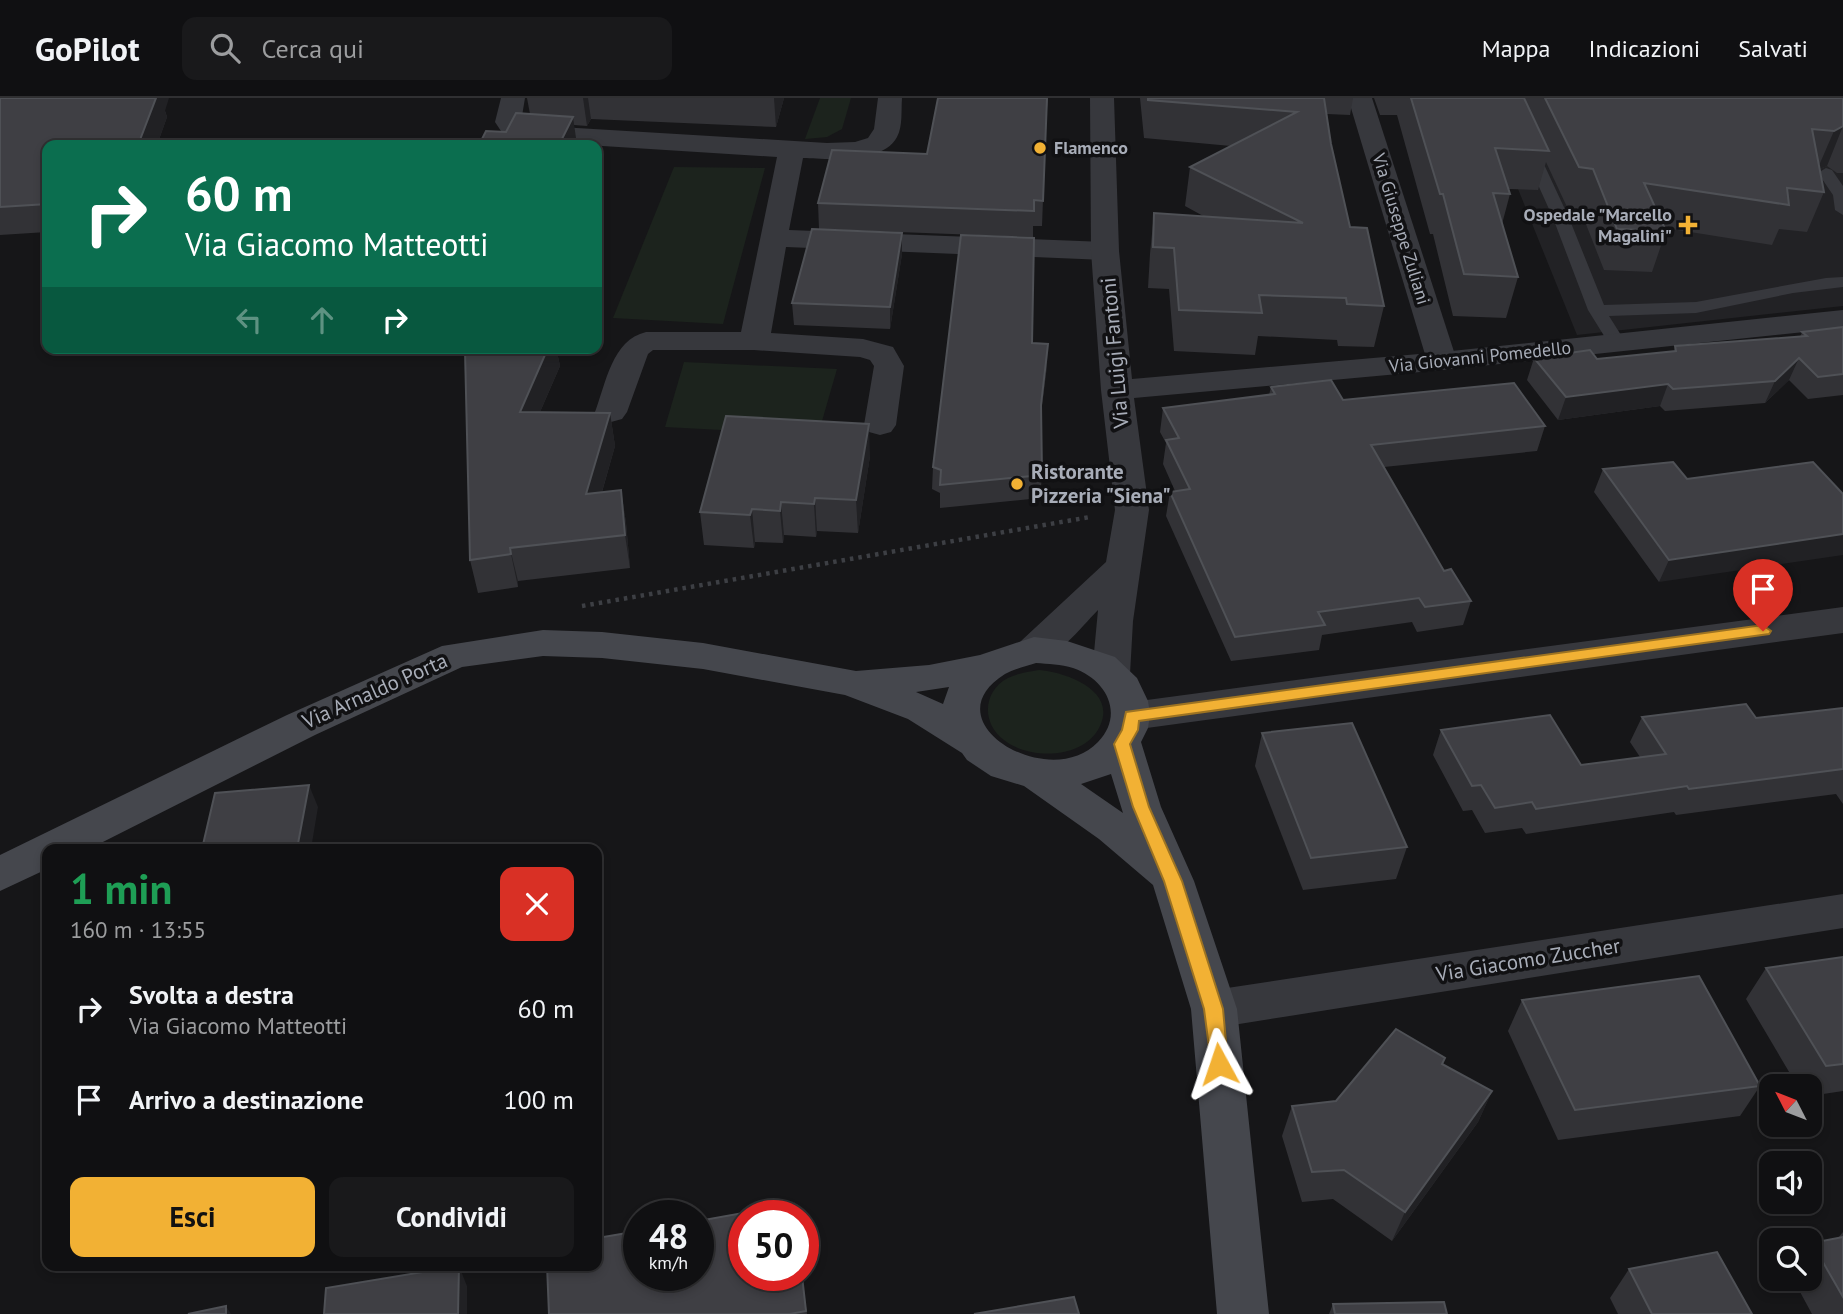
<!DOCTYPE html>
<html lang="it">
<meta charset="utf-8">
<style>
:root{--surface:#101012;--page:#19191b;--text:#f1f3f6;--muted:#9c9d9f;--line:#303032;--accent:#f2b134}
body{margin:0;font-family:"PT Sans",sans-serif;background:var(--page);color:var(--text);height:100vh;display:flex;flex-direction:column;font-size:26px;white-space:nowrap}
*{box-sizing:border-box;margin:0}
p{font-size:23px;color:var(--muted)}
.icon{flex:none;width:38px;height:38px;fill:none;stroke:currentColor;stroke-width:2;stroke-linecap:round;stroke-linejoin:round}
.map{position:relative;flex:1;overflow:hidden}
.panel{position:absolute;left:42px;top:746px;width:560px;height:427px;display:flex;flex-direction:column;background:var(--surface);border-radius:14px;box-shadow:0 4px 10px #0003,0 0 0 2px var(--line)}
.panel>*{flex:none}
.guide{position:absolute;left:42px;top:42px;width:560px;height:214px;border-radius:14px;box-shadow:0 4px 10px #0003,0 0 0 2px var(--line);background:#0b6e4f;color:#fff;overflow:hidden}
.needle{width:46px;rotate:312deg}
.tools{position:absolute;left:1759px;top:976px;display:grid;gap:14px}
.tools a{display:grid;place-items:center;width:63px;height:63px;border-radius:14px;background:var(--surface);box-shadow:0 4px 10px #0003,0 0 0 2px var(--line);font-size:35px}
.speed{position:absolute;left:623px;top:1102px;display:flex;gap:14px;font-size:35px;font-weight:700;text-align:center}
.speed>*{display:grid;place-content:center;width:91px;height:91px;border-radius:50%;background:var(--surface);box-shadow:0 4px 10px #0003,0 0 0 2px var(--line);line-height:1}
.speed small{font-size:18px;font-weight:400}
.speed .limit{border:10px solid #d22;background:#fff;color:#111}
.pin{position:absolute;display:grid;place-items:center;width:60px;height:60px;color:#fff;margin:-72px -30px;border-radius:50% 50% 50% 0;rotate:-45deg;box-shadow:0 0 7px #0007}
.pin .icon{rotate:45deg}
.me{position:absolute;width:77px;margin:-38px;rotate:355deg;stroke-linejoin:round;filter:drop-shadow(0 0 5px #0008)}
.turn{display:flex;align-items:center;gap:24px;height:147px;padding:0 28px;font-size:32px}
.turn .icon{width:91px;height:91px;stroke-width:2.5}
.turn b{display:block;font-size:49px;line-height:60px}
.lanes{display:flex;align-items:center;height:66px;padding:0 28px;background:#0003;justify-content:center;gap:35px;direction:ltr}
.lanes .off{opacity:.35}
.round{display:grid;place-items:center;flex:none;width:74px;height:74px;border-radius:14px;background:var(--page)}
.overview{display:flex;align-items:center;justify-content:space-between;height:119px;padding:0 28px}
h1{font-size:42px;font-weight:700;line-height:52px;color:#1e9e55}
.action{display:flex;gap:14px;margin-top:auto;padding:14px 28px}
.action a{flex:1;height:80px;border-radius:14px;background:var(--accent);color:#111;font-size:28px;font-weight:700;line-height:80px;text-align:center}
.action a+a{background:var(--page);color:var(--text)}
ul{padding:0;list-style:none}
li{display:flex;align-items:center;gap:21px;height:91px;padding:0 28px}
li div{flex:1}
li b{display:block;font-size:26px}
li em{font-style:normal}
header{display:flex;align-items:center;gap:42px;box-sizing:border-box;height:98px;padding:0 35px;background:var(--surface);border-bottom:2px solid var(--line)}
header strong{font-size:33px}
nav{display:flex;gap:38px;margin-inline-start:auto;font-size:24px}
.search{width:490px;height:63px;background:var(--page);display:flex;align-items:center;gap:18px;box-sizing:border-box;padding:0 24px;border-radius:14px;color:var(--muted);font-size:26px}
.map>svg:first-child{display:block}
.built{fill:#222225}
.green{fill:#1c231d}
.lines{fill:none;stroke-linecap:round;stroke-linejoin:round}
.path{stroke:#3d3f44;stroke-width:4.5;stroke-dasharray:3.5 5;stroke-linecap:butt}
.service{fill:#37383d;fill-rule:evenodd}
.minor{fill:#37383d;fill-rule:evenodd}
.tertiary{fill:#37383d;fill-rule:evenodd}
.secondary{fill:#45474d;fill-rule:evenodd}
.wall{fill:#323236}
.shaded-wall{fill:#212124}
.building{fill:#3f3f44;stroke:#4f5156;stroke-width:2}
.route{fill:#f2b134;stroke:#9d7322;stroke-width:2}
.poi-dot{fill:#f2b134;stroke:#111113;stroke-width:2.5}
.labels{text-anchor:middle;stroke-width:7;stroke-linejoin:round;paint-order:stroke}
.far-poi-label{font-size:18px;font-weight:bold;fill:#a8adb8;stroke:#111113;text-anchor:start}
.far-street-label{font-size:18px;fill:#a8adb8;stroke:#111113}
.street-label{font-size:21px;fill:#a8adb8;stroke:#111113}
.poi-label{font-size:21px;font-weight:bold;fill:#a8adb8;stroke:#111113;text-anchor:start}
</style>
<header>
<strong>GoPilot</strong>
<div class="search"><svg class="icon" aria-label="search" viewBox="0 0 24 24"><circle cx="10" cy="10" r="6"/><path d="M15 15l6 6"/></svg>Cerca qui</div>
<nav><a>Mappa</a><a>Indicazioni</a><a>Salvati</a></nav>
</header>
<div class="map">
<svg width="1843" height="1216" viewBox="0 0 1843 1216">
<rect width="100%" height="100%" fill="#161618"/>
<polygon class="built" points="1483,0 1843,0 1843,208 1577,237 1518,91 1486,24"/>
<g class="green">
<polygon points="820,0 851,0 842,31 827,39 805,41"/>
<polygon points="674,69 765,70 723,226 613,220"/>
<polygon points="684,264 837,271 818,337 665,329"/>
<path d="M1039,572C1065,574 1117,592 1100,628C1084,662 1029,662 1004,642C981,625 983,593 1008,580C1018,575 1028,574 1039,572Z"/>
</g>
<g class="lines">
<polyline class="path" points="582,508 1090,419"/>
<g class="service">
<polygon points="1499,0 1513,0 1569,120 1604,207 1696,204 1826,180 1843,179 1843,189 1793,195 1696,215 1609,218 1626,245 1623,249 1611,249 1588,212 1553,120"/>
<polygon points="1826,70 1832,72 1843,88 1843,117 1835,112 1833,97 1818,75"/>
</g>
<g class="minor">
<path d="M501,0H525L521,24L527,27L827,45L855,44L868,40L874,31L878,0H902C901,12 903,28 897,39C883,66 828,61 803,60L789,132L1105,144L1115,147L1119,153L1115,159L1105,162L786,149L771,235L863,241L893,249L904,268L896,327L891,334L880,337L869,334L864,327L874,268L870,262L860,259L754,252H653L648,256L627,314L622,321L611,324L600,321L595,314C606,285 612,242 646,234H741L777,59L524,43L503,36L495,24Z"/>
<polygon points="1348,0 1372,0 1457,263 1453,270 1442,272 1431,270 1427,263"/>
<polygon points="1843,509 1843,535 1132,632 1118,628 1113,618 1118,608 1132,604"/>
<polygon points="1843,796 1843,830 1214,930 1198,925 1191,911 1198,897 1214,892"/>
</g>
<path class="tertiary" d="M1090,0H1114L1119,153L1132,281L1442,254L1843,212V230L1442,272L1134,300L1149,412L1133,523L1130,576L1124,585L1111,589L1098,585L1092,576L1098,512C1077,533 1052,570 1021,561L1015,552L1021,543L1106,464L1115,412L1101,292L1091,153Z"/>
<path class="secondary" d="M543,532L602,534L703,545L856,573L929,567L980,557L1034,539L1067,543L1115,559L1137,580L1148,603L1150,616L1148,630L1141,644L1161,709L1194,783L1237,911L1269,1216H1217L1191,911L1153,787L1099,741L1024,688L991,678L967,662L962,655L908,621L845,597L703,571L602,560L543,558L462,569L315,637L89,751H47V771L0,793V757L287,617L442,548ZM1036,565C1048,566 1061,566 1073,570C1106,581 1125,616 1098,644C1050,695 928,624 1005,576C1014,571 1026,568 1036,565ZM949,589L943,606L916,594ZM1111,676L1123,715L1081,686Z"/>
</g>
<g class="wall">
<polygon points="0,0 165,13 167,19 157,47 47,47 47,134 0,137"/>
<polygon points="527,0 784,0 776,29 591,21 587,28 574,27 506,34 530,16"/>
<polygon points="938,0 1048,0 1046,21 1042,128 1033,128 1033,139 819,131 818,105 927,56"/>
<polygon points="1140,0 1353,0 1350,17 1327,16 1331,46 1350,129 1384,208 1374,249 1338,248 1337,242 1258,238 1255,257 1174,253 1169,191 1148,190 1150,156 1154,115 1205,119 1185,108 1190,69 1231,48 1144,40"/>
<polygon points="1374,0 1843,0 1843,75 1837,75 1827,68 1820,71 1824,94 1807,134 1779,131 1772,147 1665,130 1666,133 1652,174 1604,172 1580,111 1567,109 1546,64 1538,92 1509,91 1510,96 1502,126 1518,179 1506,220 1453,218 1433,136 1430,136 1397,17 1380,17"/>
<polygon points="902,156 890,231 794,227 792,205"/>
<polygon points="1843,229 1843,297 1808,301 1789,282 1765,305 1665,313 1660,308 1558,322 1527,282 1534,260 1597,261 1674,253 1675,248 1800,239 1802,234"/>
<polygon points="1032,245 1047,268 1041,316 1042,377 1040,400 940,410 940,395 932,391 933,369"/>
<polygon points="463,250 558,250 557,254 560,268 540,314 610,315 615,348 602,394 621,392 626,425 630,470 518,483 518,489 478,495 470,462 465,256"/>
<polygon points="1271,289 1343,302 1545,328 1537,353 1384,369 1444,473 1471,503 1463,527 1417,534 1412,524 1322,537 1319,552 1231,563 1166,418 1170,394 1175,393 1163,366 1166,345 1160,334 1163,310 1269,297"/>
<polygon points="870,358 858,435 817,433 816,439 784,437 783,445 755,444 754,450 704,447 700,414"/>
<polygon points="1813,364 1659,484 1594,394 1603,371 1687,381"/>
<polygon points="1843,610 1843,706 1836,696 1676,717 1674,714 1526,736 1522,730 1485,735 1472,712 1463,713 1433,657 1441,632 1581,667 1640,659 1630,644 1642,619 1756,620"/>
<polygon points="1262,635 1407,749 1396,781 1303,792 1255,668"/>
<polygon points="1843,859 1843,993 1810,998 1810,989 1798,989 1746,901 1766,870"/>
<polygon points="1522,902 1760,988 1740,1018 1558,1042 1508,933"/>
<polygon points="1442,966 1492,993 1478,1024 1392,1143 1333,1101 1302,1104 1282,1038 1292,1008 1336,1003"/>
<polygon points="1843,1134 1843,1216 1812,1216 1793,1181 1810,1181 1810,1148 1812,1145 1838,1140"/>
<polygon points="1629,1171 1752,1216 1618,1216 1610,1200"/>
<polygon points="802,1178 807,1216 549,1216"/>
<polygon points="1333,1206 1447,1216 1329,1216"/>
</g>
<g class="shaded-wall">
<polygon points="156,0 169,0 165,13 167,19 157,47 138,47"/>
<polygon points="583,0 588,0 591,21 587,28"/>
<polygon points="774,0 784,0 776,29"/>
<polygon points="573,19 577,47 559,47"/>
<polygon points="1843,28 1827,68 1817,72 1834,33"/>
<polygon points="902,135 902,156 890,231 890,209"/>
<polygon points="1048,246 1047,268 1039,329 1041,307"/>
<polygon points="547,250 558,250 557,254 560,268 526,346 520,314"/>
<polygon points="1799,260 1789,282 1765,305 1775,283"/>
<polygon points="1668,286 1660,308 1558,322 1566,299"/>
<polygon points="610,315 615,348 592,428 586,396"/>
<polygon points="869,326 870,358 858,435 856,402"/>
<polygon points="621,392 626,425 630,470 625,437"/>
<polygon points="815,400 817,433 816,439 814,406"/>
<polygon points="781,404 784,437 783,445 780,413"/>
<polygon points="752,411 755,444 754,450 750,417"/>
<polygon points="1843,436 1843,457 1659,484 1669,462"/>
<polygon points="510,450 518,483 518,489 511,456"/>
<polygon points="309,687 318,709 311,751 297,751"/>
<polygon points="1492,993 1478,1024 1392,1143 1405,1114"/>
<polygon points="459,1168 467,1188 467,1216 458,1216"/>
<polygon points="226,1208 231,1216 226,1216"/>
</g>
<g class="building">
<polygon points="0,0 156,0 138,47 47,47 47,106 0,109"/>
<polygon points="938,0 1047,0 1043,103 1034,102 1034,113 818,105 832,52 927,56"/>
<polygon points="1148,0 1324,0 1331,46 1350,129 1367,130 1384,208 1347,206 1346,200 1259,197 1262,215 1179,212 1174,150 1153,149 1154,115 1303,125 1190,69 1297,14 1148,2"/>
<polygon points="1411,0 1524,0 1549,53 1495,50 1510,96 1493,95 1518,179 1464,176 1443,96 1440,96"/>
<polygon points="1545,0 1843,0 1843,28 1834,33 1812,31 1824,94 1787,90 1789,107 1644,85 1666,133 1617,131 1593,71 1579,69"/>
<polygon points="516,15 573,19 559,47 479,47 486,33 506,34"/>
<polygon points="812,131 902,135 890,209 792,205"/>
<polygon points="961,137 1034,140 1032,245 1048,246 1041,307 1042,377 940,387 941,372 933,369"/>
<polygon points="1843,229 1843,276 1818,279 1799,260 1775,283 1673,291 1668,286 1566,299 1534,260 1590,252 1597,261 1676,253 1675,248 1807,238 1802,234"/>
<polygon points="466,250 548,250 520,314 610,315 586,396 621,392 625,437 510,450 511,456 470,462 465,253"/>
<polygon points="1331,282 1343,302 1514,285 1545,328 1371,347 1444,473 1451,471 1471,503 1425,509 1419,500 1318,514 1325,527 1235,539 1170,394 1190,391 1166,342 1179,340 1163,310 1275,296 1271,289"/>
<polygon points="726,318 869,326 856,402 815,400 814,406 781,404 780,413 752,411 750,417 700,414"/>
<polygon points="1673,364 1687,381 1813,364 1843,396 1843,436 1669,462 1603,371"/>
<polygon points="1746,606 1756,620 1843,610 1843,671 1689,691 1687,688 1536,711 1532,704 1495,710 1481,687 1472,688 1441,632 1550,617 1581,667 1666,656 1642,619"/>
<polygon points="1352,625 1407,749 1311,760 1262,635"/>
<polygon points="309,687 297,751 202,751 215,695"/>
<polygon points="1843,859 1843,966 1826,968 1766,870"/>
<polygon points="1699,878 1760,988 1575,1012 1522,902"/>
<polygon points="1396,931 1445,960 1442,966 1492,993 1405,1114 1344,1072 1312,1074 1292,1008 1336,1003"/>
<polygon points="794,1106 796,1118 744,1118 744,1178 802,1178 806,1213 790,1216 549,1216 547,1167 597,1167 597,1140 639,1133 639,1178 698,1178 698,1123"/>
<polygon points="1843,1139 1843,1199 1812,1145"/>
<polygon points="1717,1154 1752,1216 1652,1216 1629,1171"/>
<polygon points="459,1168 458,1216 324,1216 326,1190"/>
<polygon points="1074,1199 1079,1216 974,1216"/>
<polygon points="1444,1204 1447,1216 1335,1216 1333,1206"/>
<polygon points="226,1208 226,1216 188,1216"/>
</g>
<polygon class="route" points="1763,527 1771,533 1769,536 1139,623 1138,632 1130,646 1149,709 1182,783 1223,911 1228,966 1226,972 1219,975 1212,972 1204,911 1164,783 1133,709 1114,646 1122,632 1126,614"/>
<g class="poi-dot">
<circle cx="1040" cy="50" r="7"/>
<path d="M1684.5 116.5h7v7h7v7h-7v7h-7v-7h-7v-7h7z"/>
<circle cx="1017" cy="386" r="7"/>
</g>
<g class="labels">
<g class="far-poi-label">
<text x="1054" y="56">Flamenco</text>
<text x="1672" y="123" text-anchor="end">Ospedale "Marcello<tspan x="1672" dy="21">Magalini"</tspan></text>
</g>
<g class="far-street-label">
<text transform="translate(1401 131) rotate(73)" y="6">Via Giuseppe Zuliani</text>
<text transform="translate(1480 259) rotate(-6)" y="6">Via Giovanni Pomedello</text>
</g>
<g class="street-label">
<text transform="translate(1115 255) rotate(-95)" y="7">Via Luigi Fantoni</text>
<text transform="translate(375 593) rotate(-24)" y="7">Via Arnaldo Porta</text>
<text transform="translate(1528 862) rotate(-9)" y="7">Via Giacomo Zuccher</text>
</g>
<g class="poi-label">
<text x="1031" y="381">Ristorante<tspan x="1031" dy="24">Pizzeria "Siena"</tspan></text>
</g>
</g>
</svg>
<div class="tools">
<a><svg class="needle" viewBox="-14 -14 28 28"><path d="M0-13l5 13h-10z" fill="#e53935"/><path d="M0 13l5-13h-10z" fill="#9c9d9f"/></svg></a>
<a><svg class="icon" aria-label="sound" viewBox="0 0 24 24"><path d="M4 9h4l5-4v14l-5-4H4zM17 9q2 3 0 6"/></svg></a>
<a><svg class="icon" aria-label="search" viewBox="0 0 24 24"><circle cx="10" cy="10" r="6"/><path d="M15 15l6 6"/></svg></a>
</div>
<div class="speed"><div>48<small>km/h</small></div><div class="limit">50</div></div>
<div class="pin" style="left:1763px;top:533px;background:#d93025"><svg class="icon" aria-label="arrive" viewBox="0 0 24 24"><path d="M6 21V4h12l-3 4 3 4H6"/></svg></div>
<svg class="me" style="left:1219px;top:966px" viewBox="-20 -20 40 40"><path d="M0-17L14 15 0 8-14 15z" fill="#f2b134" stroke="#fff" stroke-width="4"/></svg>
<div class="guide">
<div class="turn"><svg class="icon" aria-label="right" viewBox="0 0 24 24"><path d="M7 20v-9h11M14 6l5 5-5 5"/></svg><div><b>60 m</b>Via Giacomo Matteotti</div></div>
<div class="lanes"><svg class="icon off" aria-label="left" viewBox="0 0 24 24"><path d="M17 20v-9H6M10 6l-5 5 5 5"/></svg><svg class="icon off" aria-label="ahead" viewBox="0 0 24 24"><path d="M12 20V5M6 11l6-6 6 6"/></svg><svg class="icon" aria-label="right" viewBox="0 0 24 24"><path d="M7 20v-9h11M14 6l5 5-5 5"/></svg></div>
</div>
<section class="panel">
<div class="overview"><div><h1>1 min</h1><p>160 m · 13:55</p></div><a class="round" style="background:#d93025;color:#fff"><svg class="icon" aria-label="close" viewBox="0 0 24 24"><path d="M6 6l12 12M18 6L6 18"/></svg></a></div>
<ul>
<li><svg class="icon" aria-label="right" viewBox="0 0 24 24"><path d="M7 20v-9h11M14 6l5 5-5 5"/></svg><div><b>Svolta a destra</b><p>Via Giacomo Matteotti</p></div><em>60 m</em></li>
<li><svg class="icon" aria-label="arrive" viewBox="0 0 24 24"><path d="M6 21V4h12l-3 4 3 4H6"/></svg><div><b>Arrivo a destinazione</b></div><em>100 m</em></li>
</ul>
<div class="action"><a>Esci</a><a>Condividi</a></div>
</section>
</div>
